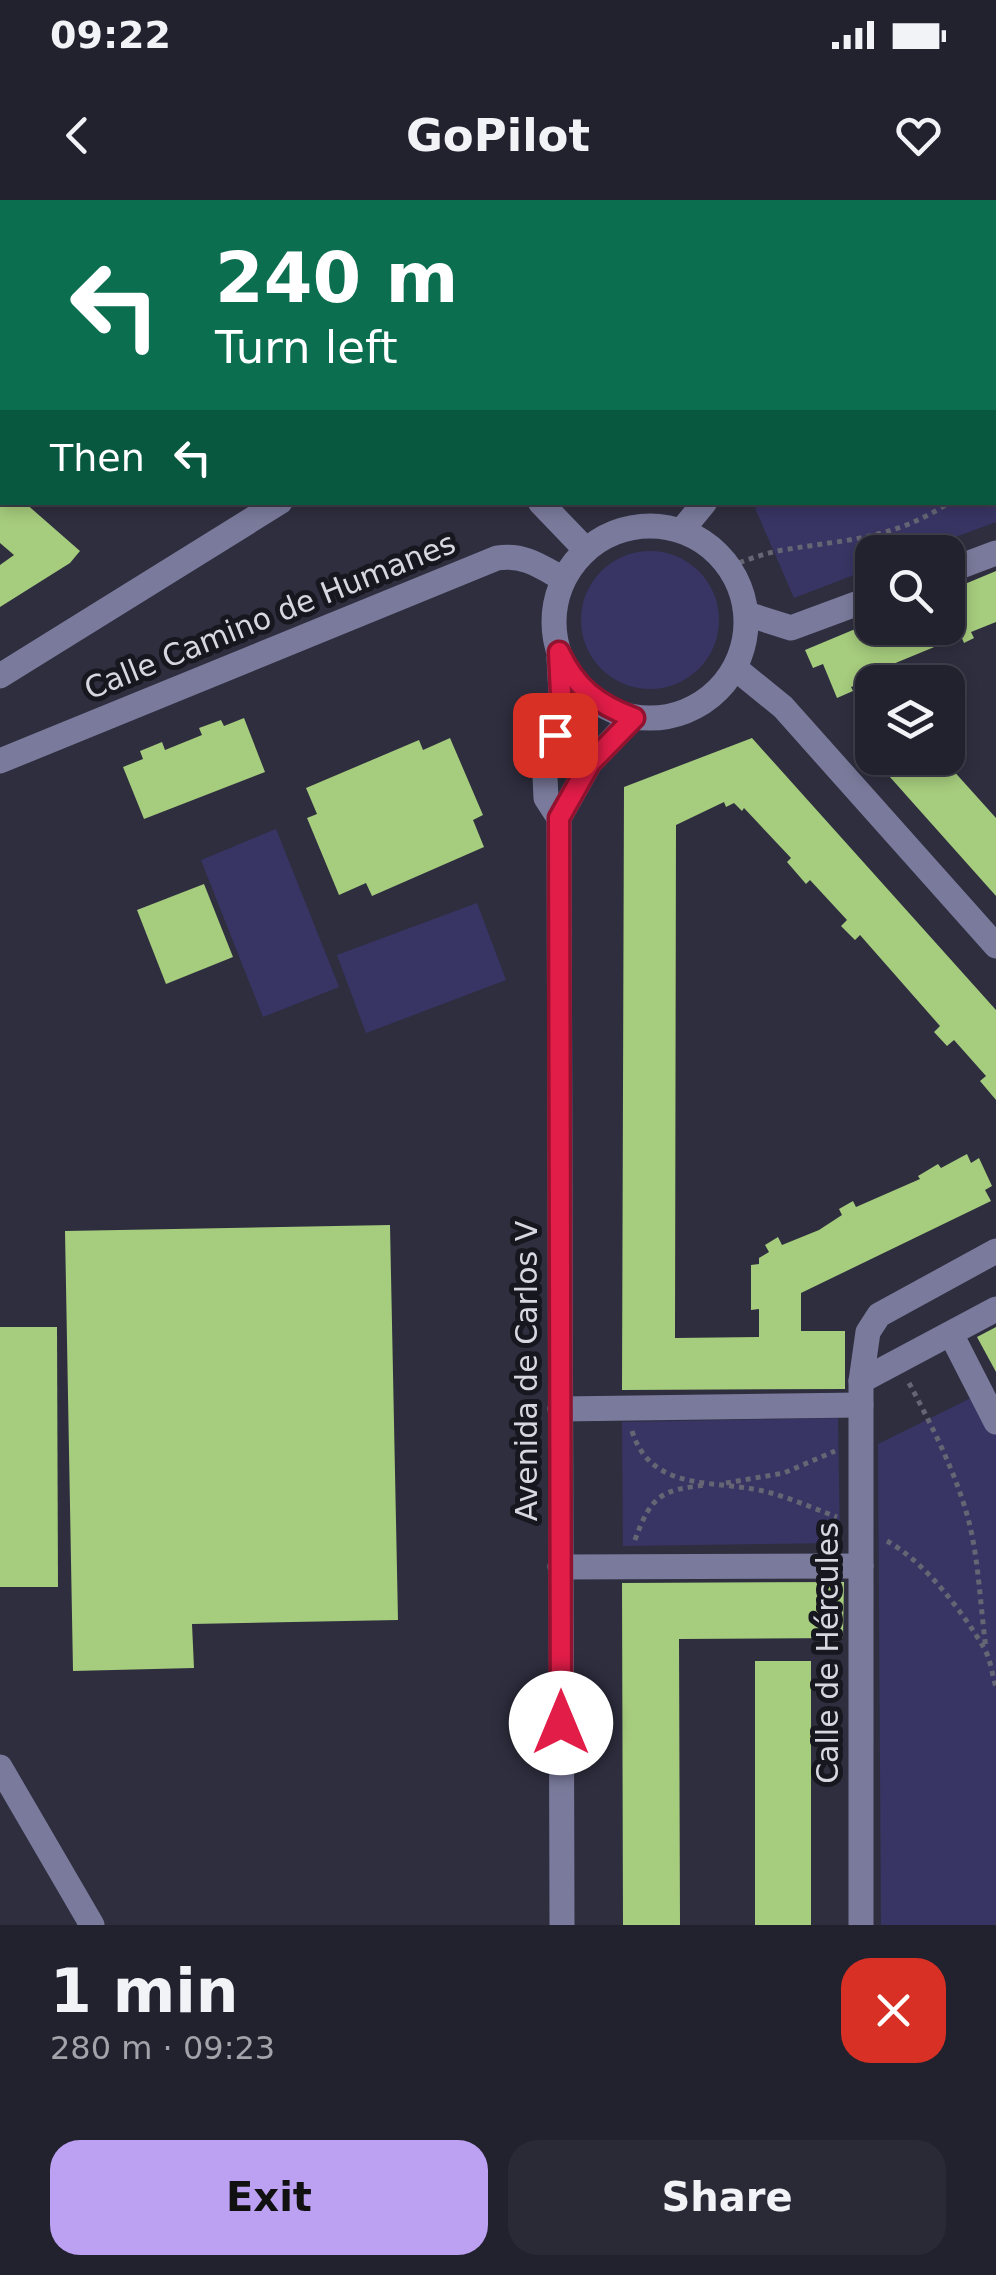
<!DOCTYPE html>
<meta charset="utf-8">
<style>
:root{--surface:#22222f;--page:#2a2a37;--text:#f1f3f6;--muted:#a2a4aa;--line:#3f3f4b;--accent:#bca0f2}
body{margin:0;font-family:"DejaVu Sans",sans-serif;background:var(--page);color:var(--text);height:100vh;display:flex;flex-direction:column;font-size:38px;white-space:nowrap}
*{box-sizing:border-box;margin:0}
p{font-size:32px;color:var(--muted)}
.icon{flex:none;width:55px;height:55px;fill:none;stroke:currentColor;stroke-width:2;stroke-linecap:round;stroke-linejoin:round}
.map{position:relative;height:1725px;overflow:hidden}
.sheet{display:flex;flex-direction:column;background:var(--surface);flex:1}
.sheet>*{flex:none}
.guide{position:absolute;left:0px;top:0px;width:998px;height:305px;box-shadow:0 5px 15px #0003,0 0 0 2px var(--line);background:#0b6e4f;color:#fff;overflow:hidden}
.fabs{position:absolute;left:855px;top:335px;display:grid;gap:20px}
.fabs a{display:grid;place-items:center;width:110px;height:110px;border-radius:20px;background:var(--surface);box-shadow:0 5px 15px #0003,0 0 0 2px var(--line);font-size:50px}
.pin{position:absolute;display:grid;place-items:center;width:85px;height:85px;color:#fff;margin:-42px;border-radius:20px;box-shadow:0 5px 15px #0006}
.me{position:absolute;width:110px;margin:-55px;rotate:0deg;stroke-linejoin:round;filter:drop-shadow(0 0 8px #0008)}
.turn{display:flex;align-items:center;gap:35px;height:210px;padding:0 50px;font-size:45px}
.turn .icon{width:130px;height:130px;stroke-width:2.5}
.turn b{display:block;font-size:70px;line-height:85px}
.then{display:flex;align-items:center;height:95px;padding:0 50px;background:#0003;gap:20px;font-size:38px}
.round{display:grid;place-items:center;flex:none;width:105px;height:105px;border-radius:30px;background:var(--page)}
.head{display:flex;align-items:center;justify-content:space-between;height:170px;padding:0 50px}
h1{font-size:60px;font-weight:600;line-height:75px}
.cta{display:flex;gap:20px;margin-top:auto;padding:20px 50px}
.cta a{flex:1;height:115px;border-radius:30px;background:var(--accent);color:#111;font-size:40px;font-weight:600;line-height:115px;text-align:center}
.cta a+a{background:var(--page);color:var(--text)}
.status{display:flex;justify-content:space-between;align-items:center;height:70px;padding:0 50px;background:var(--surface);direction:ltr}
.status svg{height:28px;fill:currentColor}
header{display:flex;justify-content:space-between;align-items:center;height:130px;padding:0 50px;background:var(--surface);font-size:45px;font-weight:600}
.map>svg:first-child{display:block}
.green{fill:#383564}
.building{fill:#a6cc7d}
.lines{fill:none;stroke-linecap:round;stroke-linejoin:round}
.path{stroke:#656574;stroke-width:5;stroke-dasharray:5 5;stroke-linecap:butt}
.minor{stroke:#7a7a9c;stroke-width:25}
.route-casing{stroke:#92132f;stroke-width:25}
.route{stroke:#e11d48;stroke-width:18}
.labels{text-anchor:middle;stroke-width:10;stroke-linejoin:round;paint-order:stroke}
.street-label{font-size:30px;fill:#d7d7e2;stroke:#17171f}
</style>
<div class="status"><b>09:22</b><svg viewBox="0 0 49 12"><path d="M0 12V9h3v3zM5 12V6h3v6zM10 12V3h3v9zM15 12V0h3v12zM26 1h20v11H26zM47 4h2v5h-2z"/></svg></div>
<header><svg class="icon" aria-label="back" viewBox="0 0 24 24"><path d="M15 5l-7 7 7 7"/></svg>GoPilot<svg class="icon" aria-label="heart" viewBox="0 0 24 24"><path d="M12 20l-8-8c-3-5 5-10 8-4 3-6 11-1 8 4z"/></svg></header>
<div class="map">
<svg width="996" height="1725" viewBox="0 0 996 1725">
<rect width="100%" height="100%" fill="#2e2e3f"/>
<g class="green">
<polygon points="996,214 996,322 915,352 872,352 872,368 794,398 755,308 769,302 995,302"/>
<circle cx="650" cy="420" r="69"/>
<polygon points="276,629 339,787 263,817 201,660"/>
<polygon points="477,703 506,780 366,833 337,755"/>
<polygon points="975,1196 996,1236 996,1725 881,1725 878,1244"/>
<polygon points="838,1218 840,1343 623,1346 622,1222"/>
</g>
<g class="building">
<polygon points="0,302 24,302 80,351 70,363 0,407 0,365 14,355 0,343"/>
<polygon points="996,371 996,422 971,432 974,438 964,443 961,436 881,469 883,475 851,487 853,491 837,498 823,464 813,468 805,450 872,422 872,428 948,428 948,391"/>
<polygon points="872,510 872,557 858,540 863,536 855,527"/>
<polygon points="244,518 265,572 144,619 123,567 143,559 140,551 162,542 165,550 202,535 199,528 221,520 224,526"/>
<polygon points="450,538 483,615 473,620 484,647 372,696 366,683 339,695 307,618 317,614 306,588 419,540 423,550"/>
<polygon points="752,538 996,810 996,900 980,881 986,876 954,840 947,846 934,832 940,826 860,735 855,740 841,726 847,720 810,680 806,684 787,662 791,658 744,608 742,611 734,603 726,607 724,602 676,625 675,1138 759,1137 759,1109 751,1110 751,1065 759,1064 759,1058 769,1052 765,1045 778,1037 782,1045 819,1030 842,1015 839,1009 853,1001 856,1007 920,979 918,976 938,964 941,968 967,954 971,963 979,958 992,986 985,990 991,1001 801,1093 801,1131 845,1131 845,1189 622,1190 624,587"/>
<polygon points="873,558 942,558 996,618 996,696"/>
<polygon points="204,684 233,757 166,784 137,710"/>
<polygon points="390,1025 398,1420 192,1424 194,1468 73,1471 65,1031"/>
<polygon points="0,1127 57,1127 58,1387 0,1387"/>
<polygon points="996,1127 996,1172 977,1137"/>
<polygon points="844,1382 843,1438 679,1439 680,1725 623,1725 622,1383"/>
<rect x="755" y="1461" width="56" height="264"/>
</g>
<g class="lines">
<g class="path">
<polyline points="995,273 996,272"/>
<path d="M730,366C747,360 765,353 783,350C847,339 893,340 950,302"/>
<path d="M909,1183C932,1226 955,1271 968,1318C979,1360 980,1405 986,1448"/>
<path d="M632,1231C652,1295 719,1278 771,1293C793,1299 815,1309 837,1317"/>
<polyline points="726,1283 784,1273 835,1251"/>
<path d="M635,1340C651,1296 660,1290 706,1285"/>
<path d="M887,1341C924,1361 963,1412 984,1448C991,1460 992,1475 996,1487"/>
</g>
<g class="minor">
<polyline points="299,0 301,2"/>
<polyline points="807,2 811,0"/>
<polyline points="995,167 996,167"/>
<polyline points="540,302 586,350"/>
<circle cx="650" cy="422" r="96"/>
<polyline points="682,330 705,302"/>
<polyline points="948,371 996,353"/>
<polyline points="747,414 791,428 872,398"/>
<polyline points="559,458 561,494 545,577 546,598 559,618"/>
<polyline points="735,468 783,507 996,746"/>
<polyline points="0,476 280,302"/>
<path d="M0,561L497,358C524,354 540,366 563,379"/>
<polyline points="996,1051 879,1115 868,1132 861,1181 996,1109"/>
<polyline points="951,1134 996,1222"/>
<polyline points="861,1181 861,1725"/>
<polyline points="560,1209 861,1205"/>
<polyline points="560,1367 861,1366"/>
<polyline points="0,1567 92,1725"/>
<polyline points="562,1725 559,618 590,563 634,517"/>
</g>
</g>
<g class="lines">
<g class="route-casing">
<path id="route" d="M555,535L561,494L559,452C576,488 597,504 634,518L590,563L559,618L561,1523"/>
</g>
<use href="#route" class="route"/>
</g>
<g class="labels">
<g class="street-label">
<text transform="translate(270 416) rotate(-22)" y="10">Calle Camino de Humanes</text>
<text transform="translate(527 1171) rotate(-90)" y="10">Avenida de Carlos V</text>
<text transform="translate(828 1453) rotate(-90)" y="10">Calle de Hércules</text>
</g>
</g>
</svg>
<div class="fabs">
<a><svg class="icon" aria-label="search" viewBox="0 0 24 24"><circle cx="10" cy="10" r="6"/><path d="M15 15l6 6"/></svg></a>
<a><svg class="icon" aria-label="layers" viewBox="0 0 24 24"><path d="M12 4l9 5-9 5-9-5zM3 14l9 5 9-5"/></svg></a>
</div>
<div class="pin" style="left:555px;top:535px;background:#d93025"><svg class="icon" aria-label="arrive" viewBox="0 0 24 24"><path d="M6 21V4h12l-3 4 3 4H6"/></svg></div>
<svg class="me" style="left:561px;top:1523px" viewBox="-20 -20 40 40"><circle r="19" fill="#fff"/><path d="M0-13L10 11 0 6-10 11z" fill="#e11d48"/></svg>
<div class="guide">
<div class="turn"><svg class="icon" aria-label="left" viewBox="0 0 24 24"><path d="M17 20v-9H6M10 6l-5 5 5 5"/></svg><div><b>240 m</b>Turn left</div></div>
<div class="then">Then<svg class="icon" aria-label="left" viewBox="0 0 24 24"><path d="M17 20v-9H6M10 6l-5 5 5 5"/></svg></div>
</div>
</div>
<section class="sheet">
<div class="head"><div><h1>1 min</h1><p>280 m · 09:23</p></div><a class="round" style="background:#d93025;color:#fff"><svg class="icon" aria-label="close" viewBox="0 0 24 24"><path d="M6 6l12 12M18 6L6 18"/></svg></a></div>
<div class="cta"><a>Exit</a><a>Share</a></div>
</section>
